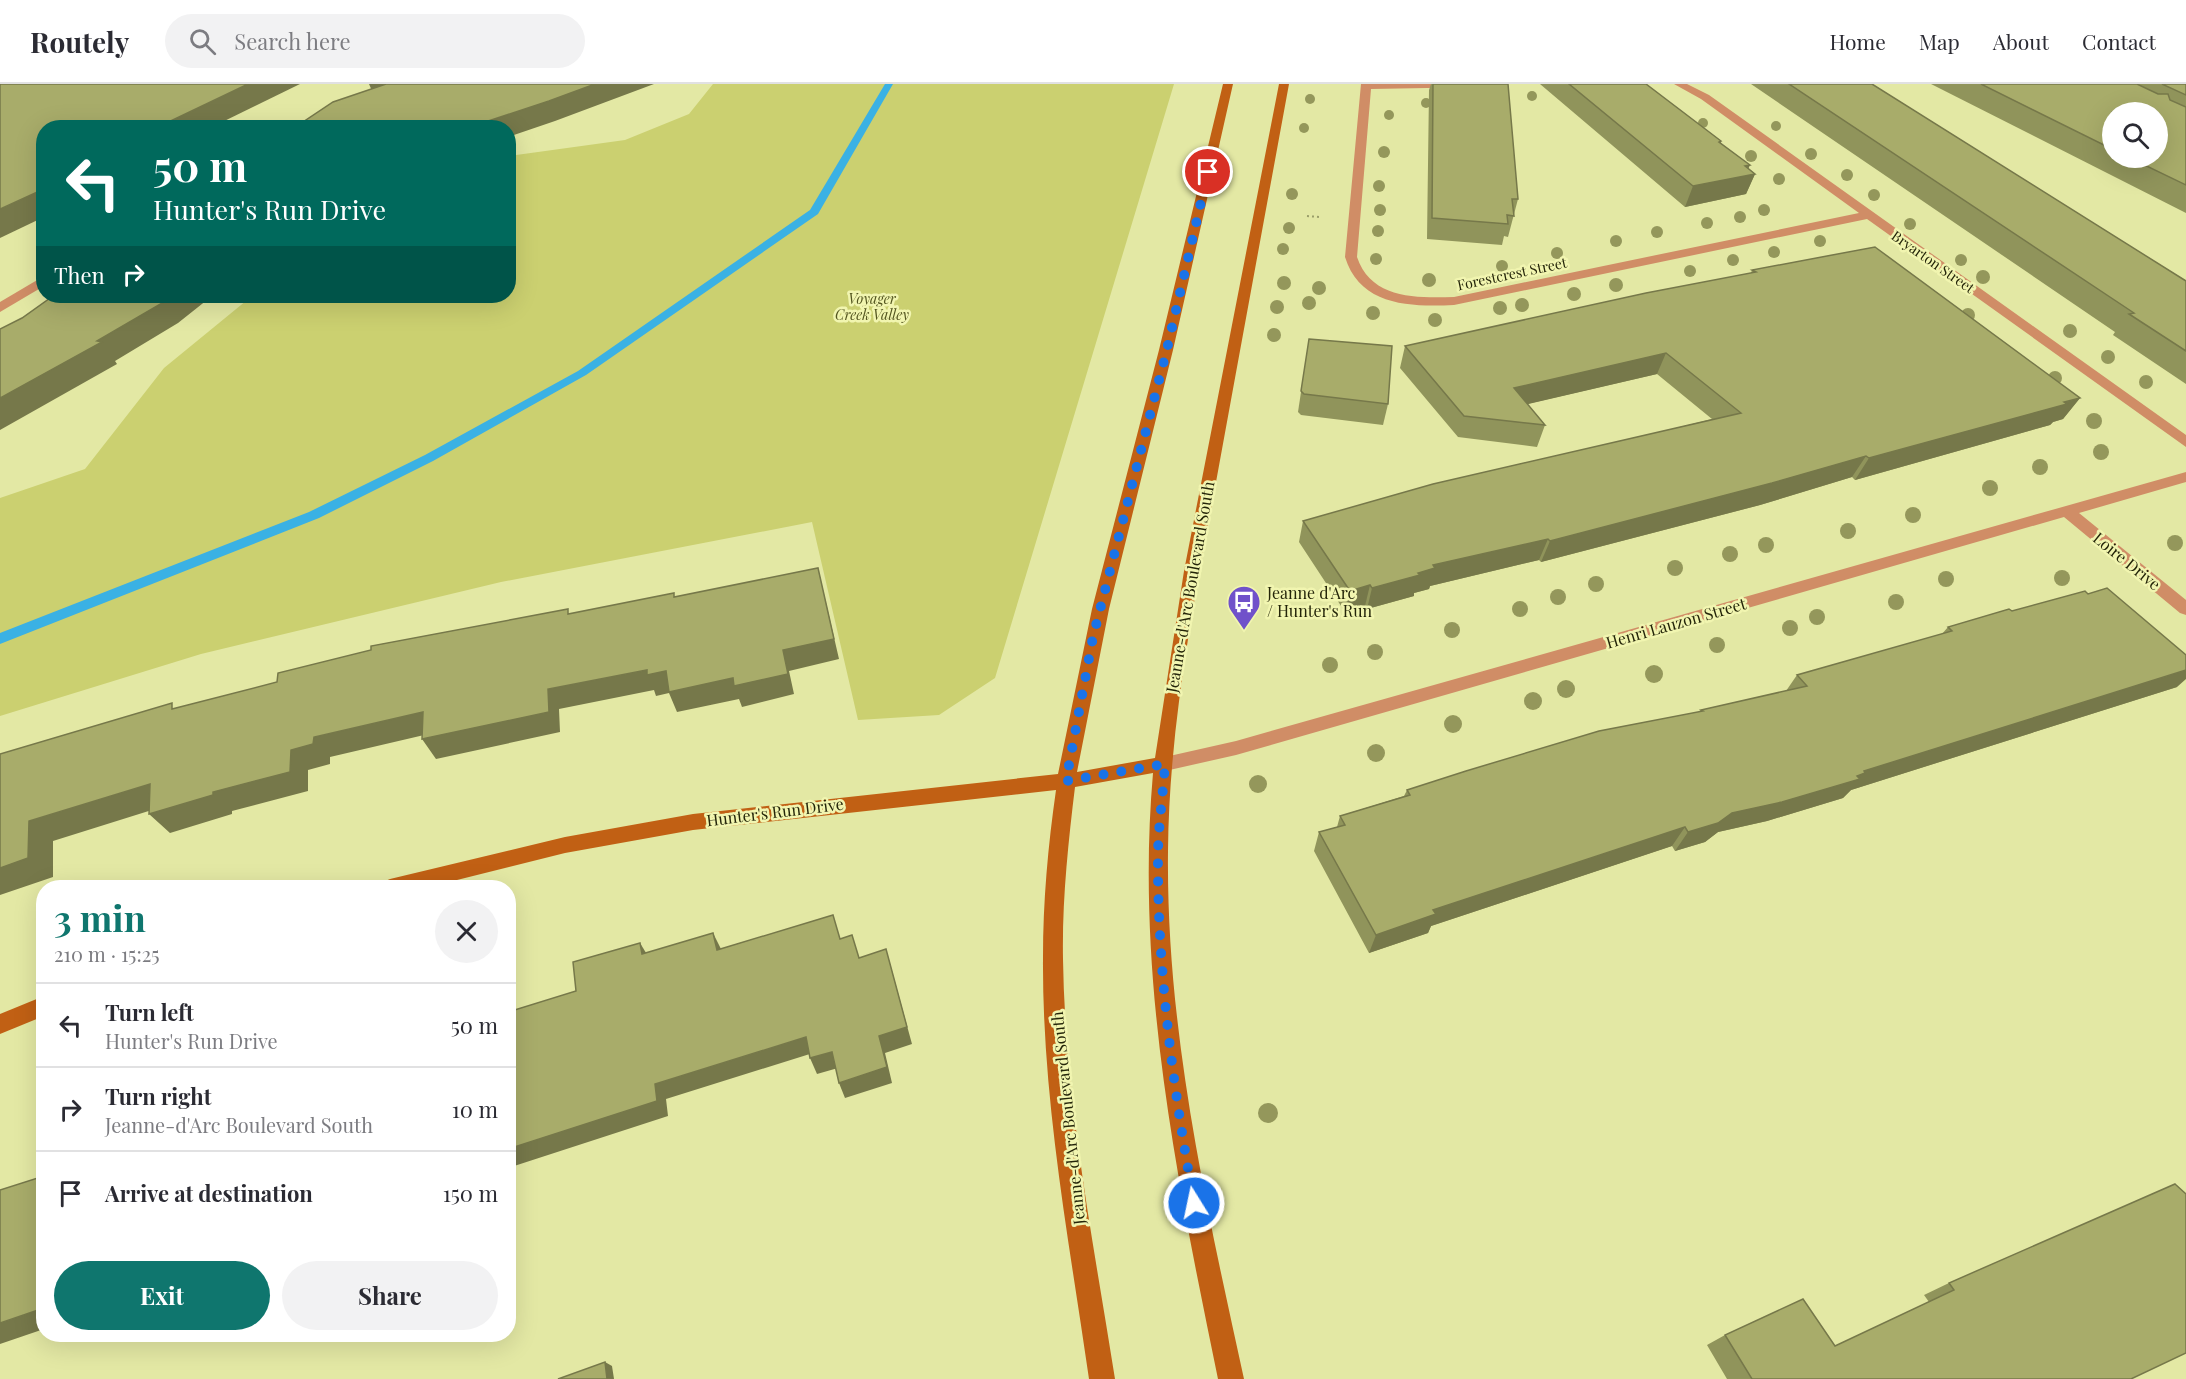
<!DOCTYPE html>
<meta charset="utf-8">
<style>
:root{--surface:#fff;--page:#f2f2f3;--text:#2b2b33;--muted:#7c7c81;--line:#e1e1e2;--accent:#0f766e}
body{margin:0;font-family:"Playfair Display",serif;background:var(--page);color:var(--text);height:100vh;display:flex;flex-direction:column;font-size:22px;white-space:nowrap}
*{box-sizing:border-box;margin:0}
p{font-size:20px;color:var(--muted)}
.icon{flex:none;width:33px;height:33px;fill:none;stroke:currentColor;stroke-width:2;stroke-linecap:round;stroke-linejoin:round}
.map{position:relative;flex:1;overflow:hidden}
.details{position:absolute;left:36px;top:796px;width:480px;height:462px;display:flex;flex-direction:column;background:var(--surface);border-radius:24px;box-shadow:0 6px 24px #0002}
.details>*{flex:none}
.hud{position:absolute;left:36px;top:36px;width:480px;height:183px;border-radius:24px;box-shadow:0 6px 24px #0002;background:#00695c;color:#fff;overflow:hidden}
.controls{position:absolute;left:2102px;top:18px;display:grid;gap:12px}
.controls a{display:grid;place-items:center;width:66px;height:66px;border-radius:50%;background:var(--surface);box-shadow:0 6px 24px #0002;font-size:30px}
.pin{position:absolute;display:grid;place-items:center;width:51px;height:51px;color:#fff;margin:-26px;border:3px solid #fff;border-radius:50%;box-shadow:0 2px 6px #0007}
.me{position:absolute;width:66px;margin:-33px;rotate:350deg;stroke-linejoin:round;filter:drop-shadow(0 0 4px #0008)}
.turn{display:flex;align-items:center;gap:21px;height:126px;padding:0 18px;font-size:27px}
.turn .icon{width:78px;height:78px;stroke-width:2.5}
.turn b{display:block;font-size:42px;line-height:51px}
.then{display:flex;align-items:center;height:57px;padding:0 18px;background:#0003;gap:12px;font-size:22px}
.round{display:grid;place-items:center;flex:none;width:63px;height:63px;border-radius:32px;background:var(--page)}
.headline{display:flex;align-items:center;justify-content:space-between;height:102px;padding:0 18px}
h1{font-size:36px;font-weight:700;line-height:45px;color:var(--accent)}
.primary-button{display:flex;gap:12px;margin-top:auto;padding:12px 18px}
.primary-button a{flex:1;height:69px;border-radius:36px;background:var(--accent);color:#fff;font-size:24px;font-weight:700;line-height:69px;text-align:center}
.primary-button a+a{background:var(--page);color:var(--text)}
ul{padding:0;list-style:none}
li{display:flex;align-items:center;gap:18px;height:84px;padding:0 18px;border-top:2px solid var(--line)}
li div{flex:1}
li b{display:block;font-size:22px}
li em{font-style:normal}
header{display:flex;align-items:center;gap:36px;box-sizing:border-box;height:84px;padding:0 30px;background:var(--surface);border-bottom:2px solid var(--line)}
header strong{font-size:28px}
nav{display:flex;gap:33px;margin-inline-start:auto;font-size:21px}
.search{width:420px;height:54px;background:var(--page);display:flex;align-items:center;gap:15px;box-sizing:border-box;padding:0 21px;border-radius:33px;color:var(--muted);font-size:22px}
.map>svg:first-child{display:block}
.green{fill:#cbd070}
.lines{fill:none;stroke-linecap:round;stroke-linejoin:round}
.stream{fill:#3ab1e4;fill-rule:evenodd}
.path{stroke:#9a9e69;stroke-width:2;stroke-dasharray:2 3;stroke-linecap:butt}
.street{fill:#d08d66;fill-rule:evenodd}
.secondary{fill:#c16014;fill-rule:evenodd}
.tree{fill:#94975b}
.wall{fill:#90945b;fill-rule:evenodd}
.shaded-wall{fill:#76784a}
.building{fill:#a8ac6a;stroke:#76784a;stroke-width:1.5}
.route{stroke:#1a73e8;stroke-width:10;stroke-dasharray:0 18}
.labels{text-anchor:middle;stroke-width:5;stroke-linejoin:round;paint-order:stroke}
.far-street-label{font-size:14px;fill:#242509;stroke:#f1f5b0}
.far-park-label{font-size:14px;font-style:italic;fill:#53551f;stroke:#f1f5b0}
.street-label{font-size:16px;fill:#242509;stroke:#f1f5b0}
.poi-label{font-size:16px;fill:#242509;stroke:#f1f5b0;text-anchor:start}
</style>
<header>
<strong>Routely</strong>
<div class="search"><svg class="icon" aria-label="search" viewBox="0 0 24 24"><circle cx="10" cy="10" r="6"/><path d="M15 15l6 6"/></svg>Search here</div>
<nav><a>Home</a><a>Map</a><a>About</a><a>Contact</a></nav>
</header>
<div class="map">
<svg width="2186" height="1295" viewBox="0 0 2186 1295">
<rect width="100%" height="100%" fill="#e3e8a4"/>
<polygon class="green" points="713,0 1174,0 995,594 939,631 858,636 812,438 501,498 201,570 0,632 0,414 85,385 164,284 252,212 508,212 509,72 625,56 689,30"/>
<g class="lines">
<polygon class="stream" points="885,0 893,0 818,130 586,291 433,377 319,434 0,560 0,549 309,428 425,371 578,287 810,126"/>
<polyline class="path" points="1307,132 1320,133"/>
<g class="street">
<path d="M1488,0L1483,3L1371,5L1357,173C1371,215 1416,214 1454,213L1859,129L1701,15L1674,0H1687L1709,11L2186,351V363L1867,135L1454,221C1410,223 1360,222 1345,173L1361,0Z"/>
<polygon points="44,192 44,202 0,228 0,218"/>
<polygon points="2186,388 2186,398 2079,429 2186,516 2186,531 2180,529 2064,433 1236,671 1165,687 1159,685 1156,680 1159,675 1165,673 1236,657"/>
</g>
<g class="secondary">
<path d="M1223,0H1233L1173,266L1109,525L1077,688L1155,674L1184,487L1279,0H1289C1264,136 1239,272 1214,409C1192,527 1169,647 1168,767C1166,946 1206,1121 1244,1295H1218C1177,1095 1135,894 1153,689L1075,703C1068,760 1062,818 1063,875C1065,1016 1093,1156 1115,1295H1089C1069,1156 1042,1015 1043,874C1043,817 1048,762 1056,706L693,746L565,769L425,804H380L383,798L390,795L565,753L693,730L1058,690L1092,525L1159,266Z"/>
<polygon points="44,912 44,932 0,950 0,930"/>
</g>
</g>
<g class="tree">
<circle cx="1532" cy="12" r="5"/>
<circle cx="1310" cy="15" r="5"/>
<circle cx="1426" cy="19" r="5"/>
<circle cx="1389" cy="31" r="5"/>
<circle cx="1703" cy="39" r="5"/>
<circle cx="1776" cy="42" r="5"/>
<circle cx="1304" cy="44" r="5"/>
<circle cx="1384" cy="68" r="6"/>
<circle cx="1811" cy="70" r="6"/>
<circle cx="1751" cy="72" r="6"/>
<circle cx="1847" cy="91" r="6"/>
<circle cx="1779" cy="95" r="6"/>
<circle cx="1379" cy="102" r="6"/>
<circle cx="1292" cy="110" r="6"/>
<circle cx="1874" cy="111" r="6"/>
<circle cx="1380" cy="126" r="6"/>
<circle cx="1764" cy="126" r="6"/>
<circle cx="1740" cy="133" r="6"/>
<circle cx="1707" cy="139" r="6"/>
<circle cx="1910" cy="140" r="6"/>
<circle cx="1289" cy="144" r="6"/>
<circle cx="1378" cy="147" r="6"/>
<circle cx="1657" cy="148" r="6"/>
<circle cx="1616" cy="157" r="6"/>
<circle cx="1820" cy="157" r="6"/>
<circle cx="1283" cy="165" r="6"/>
<circle cx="1774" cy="168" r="6"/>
<circle cx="1557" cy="169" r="6"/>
<circle cx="1376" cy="175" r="6"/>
<circle cx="1733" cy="176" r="6"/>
<circle cx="1961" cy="176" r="6"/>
<circle cx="1502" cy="182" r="6"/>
<circle cx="1690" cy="187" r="6"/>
<circle cx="1983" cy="193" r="7"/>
<circle cx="1429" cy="196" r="7"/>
<circle cx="1284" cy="199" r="7"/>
<circle cx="1616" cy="201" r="7"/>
<circle cx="1319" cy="204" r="7"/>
<circle cx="1574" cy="210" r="7"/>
<circle cx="1309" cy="219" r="7"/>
<circle cx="1522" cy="221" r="7"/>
<circle cx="1277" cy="223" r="7"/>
<circle cx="1500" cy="224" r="7"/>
<circle cx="1373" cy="229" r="7"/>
<circle cx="1968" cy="231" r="7"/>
<circle cx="1435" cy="236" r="7"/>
<circle cx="2070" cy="247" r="7"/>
<circle cx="1274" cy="251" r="7"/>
<circle cx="2108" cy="273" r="7"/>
<circle cx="2055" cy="294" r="7"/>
<circle cx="2146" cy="298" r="7"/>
<circle cx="2094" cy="337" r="8"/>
<circle cx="2101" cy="368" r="8"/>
<circle cx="2040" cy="383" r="8"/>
<circle cx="1990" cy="404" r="8"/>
<circle cx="1913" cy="431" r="8"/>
<circle cx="1848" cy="447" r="8"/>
<circle cx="2175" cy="459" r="8"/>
<circle cx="1766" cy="461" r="8"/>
<circle cx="1730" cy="470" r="8"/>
<circle cx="1675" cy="484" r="8"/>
<circle cx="2062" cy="494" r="8"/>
<circle cx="1946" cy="495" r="8"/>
<circle cx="1596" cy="500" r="8"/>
<circle cx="1558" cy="513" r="8"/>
<circle cx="1896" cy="518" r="8"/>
<circle cx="1520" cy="525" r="8"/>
<circle cx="1817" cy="533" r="8"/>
<circle cx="1790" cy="544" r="8"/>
<circle cx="1452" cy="546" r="8"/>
<circle cx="1717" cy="561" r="8"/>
<circle cx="1375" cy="568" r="8"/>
<circle cx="1330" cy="581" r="8"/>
<circle cx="1654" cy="590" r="9"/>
<circle cx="1566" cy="605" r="9"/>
<circle cx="1533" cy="617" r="9"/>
<circle cx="1453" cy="640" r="9"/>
<circle cx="1376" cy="669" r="9"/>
<circle cx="1258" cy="700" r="9"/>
<circle cx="1268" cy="1029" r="10"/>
</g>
<g class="wall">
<polygon points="1431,0 1433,0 1518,115 1508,153 1504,152 1502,161 1427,155 1429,6"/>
<polygon points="1540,0 1646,0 1721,57 1721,59 1755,90 1746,110 1685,123"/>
<polygon points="1751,0 1872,0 2186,197 2186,300 2113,251 2115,248"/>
<path d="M1931,0H2186V129ZM2112,28L2157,74H2112Z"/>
<polygon points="1752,186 2080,314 2063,335 2053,338 2050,341 1855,396 1852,393 1760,421 1541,478 1539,476 1430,502 1429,505 1414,509 1414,512 1367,525 1365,522 1345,528 1299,458 1303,437 1712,335 1657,290 1527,320 1545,341 1537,363 1458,353 1400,284 1405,262 1751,189"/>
<polygon points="1309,255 1388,320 1383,341 1301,331 1298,328"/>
<polygon points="2012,527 2177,603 1851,706 1843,714 1767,737 1718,748 1705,758 1675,767 1672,762 1431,842 1428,849 1369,869 1314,767 1319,748 1337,743 1340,732 1404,712 1407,706 1700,628 1701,626 1786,607 1797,591 1942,550 1948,543"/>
<polygon points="1949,1199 2131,1295 1727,1295 1707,1261 1725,1251 1835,1262 1929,1218 1924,1211"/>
</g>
<g class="shaded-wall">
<polygon points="248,0 300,0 210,44 156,44"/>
<polygon points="369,0 423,0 376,16"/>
<polygon points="595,0 654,0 555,37 508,53 508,44 467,44"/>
<polygon points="1750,81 1745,92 1755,90 1746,110 1685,123 1693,102 1745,82"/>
<polygon points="44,105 44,133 0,154 0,125"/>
<polygon points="172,212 212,212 178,239 115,277 117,280 0,346 0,314"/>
<polygon points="1666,269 1657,290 1507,325 1514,304"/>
<polygon points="2080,314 2063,335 2053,338 2050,341 1855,396 1869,374"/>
<polygon points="1866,372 1852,393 1760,421 1541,478 1550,457"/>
<polygon points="1548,455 1539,476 1430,502 1429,505 1414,509 1414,512 1367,525 1372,504 1418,489 1433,481"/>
<polygon points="818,484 839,575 789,587 794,610 742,623 739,615 677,628 669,609 656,612 654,606 559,625 560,648 436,675 422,655 548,605 647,586 783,566"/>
<polygon points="1370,501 1365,522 1345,528 1350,507"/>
<polygon points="2186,586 2186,595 2177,603 1851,706 1843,714 1767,737 1718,748 1705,758 1675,767 1688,748 1732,729 1857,692 1864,687"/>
<polygon points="423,628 437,648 330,673 330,680 308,686 308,707 232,727 232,730 170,749 149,730 213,708 314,653"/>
<polygon points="150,700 171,720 53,757 53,793 0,811 0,784 29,737"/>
<polygon points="1685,743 1672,762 1431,842 1428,849 1369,869 1376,851 1433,826"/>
<polygon points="713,849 722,867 717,866"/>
<polygon points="640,859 651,877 642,870"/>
<polygon points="886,865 912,960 885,969 892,999 845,1014 839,999"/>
<polygon points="806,953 813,969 666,1015 668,1032 508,1084 508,1065 655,1000"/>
<polygon points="832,968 838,984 817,990 810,974"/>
<polygon points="44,1224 44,1245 0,1260 0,1239"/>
<polygon points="605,1278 612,1282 614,1295 607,1295"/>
</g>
<g class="building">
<polygon points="0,0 248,0 156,44 44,44 44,105 0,125"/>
<polygon points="386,0 595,0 549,17 467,44 294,44 333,18"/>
<polygon points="1433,0 1508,0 1518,115 1512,115 1514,132 1507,131 1508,140 1432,134"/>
<polygon points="1569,0 1646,0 1721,57 1719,58 1750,81 1745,82 1755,90 1693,102"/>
<polygon points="1789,0 1872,0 2186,197 2186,267 2129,230 2134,229"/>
<polygon points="1981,0 2137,0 2158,10 2168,10 2170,16 2186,23 2186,101 2130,74 2157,74 2157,28 2112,28 2112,65"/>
<polygon points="2162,0 2186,0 2186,11"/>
<polygon points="1875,163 2080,314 2064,318 2067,320 1869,374 1866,372 1772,399 1550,457 1548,455 1433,481 1435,484 1418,489 1420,491 1372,504 1370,501 1350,507 1303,437 1433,400 1741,329 1666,269 1514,304 1545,341 1464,332 1405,262 1646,209 1756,188 1752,186"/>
<polygon points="53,212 172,212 164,218 97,257 102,258 0,314 0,245 22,234"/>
<polygon points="1309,255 1392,262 1388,320 1304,310 1301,307"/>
<polygon points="818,484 834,555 783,566 788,590 734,602 733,594 669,608 666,587 647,591 647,586 548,605 549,628 422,655 423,628 314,653 313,660 291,666 290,688 213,708 213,711 149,730 150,700 29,737 28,774 0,784 0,670 172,619 172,625 277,598 278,589 371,566 371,562 568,525 568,530 674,509 674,513"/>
<polygon points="2107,504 2186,571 2186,586 1864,687 1865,689 1857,692 1860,695 1782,718 1732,729 1718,739 1688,748 1685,743 1433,826 1436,830 1376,851 1319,748 1345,741 1340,732 1410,711 1407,706 1466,687 1599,647 1703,627 1701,626 1807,602 1797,591 1952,547 1948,543 2009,525 2012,527 2085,507 2088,510"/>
<polygon points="833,831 840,855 852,851 859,874 886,865 907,943 879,952 887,983 839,999 832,968 810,974 806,953 655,1000 657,1017 508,1065 508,928 576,907 573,878 640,859 642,870 713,849 717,866"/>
<polygon points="44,1092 44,1224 0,1239 0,1106"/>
<polygon points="2175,1100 2186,1110 2186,1269 2131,1295 1752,1295 1725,1251 1803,1215 1835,1262 1954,1206 1949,1199"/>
<polygon points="605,1278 607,1295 558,1295"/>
</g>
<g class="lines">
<path class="route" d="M1194,1119C1173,1002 1157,886 1158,767C1159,738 1163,709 1165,680L1066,697L1093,553L1167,265L1208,88"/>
</g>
<defs>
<g id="bus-pin" transform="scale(1.725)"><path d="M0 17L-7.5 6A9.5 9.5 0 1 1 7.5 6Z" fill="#7051ca" stroke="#f1f5b0"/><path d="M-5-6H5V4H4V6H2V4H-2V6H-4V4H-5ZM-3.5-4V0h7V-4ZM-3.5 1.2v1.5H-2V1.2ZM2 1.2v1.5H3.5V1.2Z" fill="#fff"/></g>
</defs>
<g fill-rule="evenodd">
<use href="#bus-pin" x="1244" y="518"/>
</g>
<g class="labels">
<g class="far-street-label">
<text transform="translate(1933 178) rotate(35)" y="5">Bryarton Street</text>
<text transform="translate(1512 190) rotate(-12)" y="5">Forestcrest Street</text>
</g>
<g class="far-park-label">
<text x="872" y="220">Voyager<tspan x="872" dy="16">Creek Valley</tspan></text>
</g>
<g class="street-label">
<text transform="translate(2127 477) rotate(39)" y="6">Loire Drive</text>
<text transform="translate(1190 503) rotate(-80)" y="6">Jeanne-d'Arc Boulevard South</text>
<text transform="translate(1676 539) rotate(-16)" y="6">Henri Lauzon Street</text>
<text transform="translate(775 728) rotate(-7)" y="6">Hunter's Run Drive</text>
<text transform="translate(1068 1034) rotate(-96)" y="6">Jeanne-d'Arc Boulevard South</text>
</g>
<g class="poi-label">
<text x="1267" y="515">Jeanne d'Arc<tspan x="1267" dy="18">/ Hunter's Run</tspan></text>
</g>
</g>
</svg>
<div class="controls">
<a><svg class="icon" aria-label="search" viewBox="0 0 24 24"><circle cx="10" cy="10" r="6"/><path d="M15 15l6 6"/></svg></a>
</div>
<div class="pin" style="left:1208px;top:88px;background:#d93025"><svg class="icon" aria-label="arrive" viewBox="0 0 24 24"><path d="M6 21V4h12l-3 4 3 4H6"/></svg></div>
<svg class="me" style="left:1194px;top:1119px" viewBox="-20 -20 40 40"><circle r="17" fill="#1a73e8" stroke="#fff" stroke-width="3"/><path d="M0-11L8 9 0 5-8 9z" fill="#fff"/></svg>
<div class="hud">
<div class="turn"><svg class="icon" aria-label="left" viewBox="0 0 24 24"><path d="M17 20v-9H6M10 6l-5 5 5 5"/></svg><div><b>50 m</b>Hunter's Run Drive</div></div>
<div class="then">Then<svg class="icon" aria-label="right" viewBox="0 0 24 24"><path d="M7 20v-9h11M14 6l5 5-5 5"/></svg></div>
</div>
<section class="details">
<div class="headline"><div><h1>3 min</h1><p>210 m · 15:25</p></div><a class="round"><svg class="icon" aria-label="close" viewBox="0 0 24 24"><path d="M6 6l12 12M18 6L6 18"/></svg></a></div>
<ul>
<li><svg class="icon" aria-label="left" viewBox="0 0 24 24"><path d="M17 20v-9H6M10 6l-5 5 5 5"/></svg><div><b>Turn left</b><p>Hunter's Run Drive</p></div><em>50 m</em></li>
<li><svg class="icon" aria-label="right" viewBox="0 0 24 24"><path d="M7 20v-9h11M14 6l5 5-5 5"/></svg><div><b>Turn right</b><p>Jeanne-d'Arc Boulevard South</p></div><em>10 m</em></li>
<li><svg class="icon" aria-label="arrive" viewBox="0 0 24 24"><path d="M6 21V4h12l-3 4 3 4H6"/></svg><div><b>Arrive at destination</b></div><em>150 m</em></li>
</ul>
<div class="primary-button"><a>Exit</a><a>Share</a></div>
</section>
</div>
